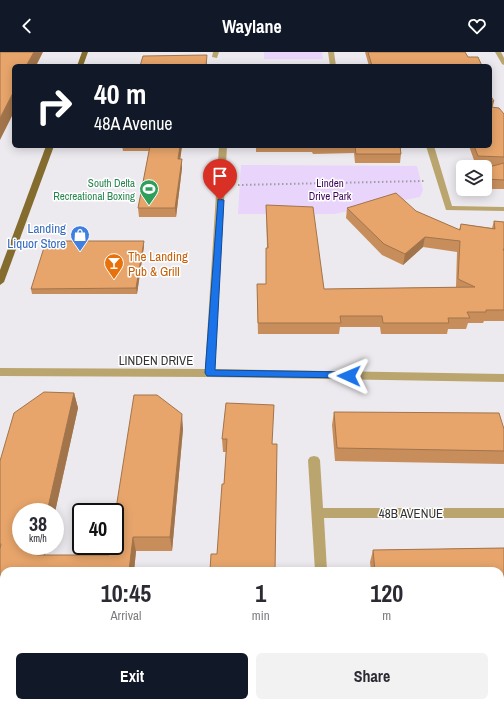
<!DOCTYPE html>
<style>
:root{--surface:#fff;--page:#f2f2f3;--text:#2b2b33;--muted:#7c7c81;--accent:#111827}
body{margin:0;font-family:"Archivo Narrow",sans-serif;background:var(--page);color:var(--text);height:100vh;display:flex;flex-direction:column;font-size:15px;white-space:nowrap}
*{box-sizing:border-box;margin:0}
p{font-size:13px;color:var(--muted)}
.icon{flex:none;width:22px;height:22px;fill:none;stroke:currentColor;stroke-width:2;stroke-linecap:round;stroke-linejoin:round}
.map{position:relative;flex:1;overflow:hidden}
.panel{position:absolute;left:0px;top:515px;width:504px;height:140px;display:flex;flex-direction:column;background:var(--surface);border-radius:12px 12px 0 0;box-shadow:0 2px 10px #0003}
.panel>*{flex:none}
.banner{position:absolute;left:12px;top:12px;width:480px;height:84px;border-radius:6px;box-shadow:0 2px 10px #0003;background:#111827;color:#fff;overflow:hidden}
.buttons{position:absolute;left:456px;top:108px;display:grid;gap:8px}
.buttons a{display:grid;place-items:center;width:36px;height:36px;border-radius:6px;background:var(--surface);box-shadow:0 2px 10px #0003;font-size:20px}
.speed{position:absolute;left:12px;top:451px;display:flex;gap:8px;font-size:20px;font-weight:700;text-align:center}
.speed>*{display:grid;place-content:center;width:52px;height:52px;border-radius:50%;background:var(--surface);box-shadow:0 2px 10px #0003;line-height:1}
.speed small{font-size:10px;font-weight:400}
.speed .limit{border:2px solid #111;border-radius:6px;background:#fff;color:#111}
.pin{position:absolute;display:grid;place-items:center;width:34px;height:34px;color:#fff;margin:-41px -17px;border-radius:50% 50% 50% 0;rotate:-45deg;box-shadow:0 0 4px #0007}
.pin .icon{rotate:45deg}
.me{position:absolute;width:44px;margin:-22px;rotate:271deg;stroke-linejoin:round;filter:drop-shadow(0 0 3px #0008)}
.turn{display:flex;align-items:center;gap:14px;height:84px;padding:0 16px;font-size:18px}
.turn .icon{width:52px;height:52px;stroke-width:2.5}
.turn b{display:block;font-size:28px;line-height:34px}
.eta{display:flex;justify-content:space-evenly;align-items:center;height:68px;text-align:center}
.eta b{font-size:24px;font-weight:800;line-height:28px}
.cta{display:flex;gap:8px;margin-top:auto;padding:8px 16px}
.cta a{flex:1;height:46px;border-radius:6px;background:var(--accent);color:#fff;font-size:16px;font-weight:800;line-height:46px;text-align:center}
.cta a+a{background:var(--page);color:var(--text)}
header{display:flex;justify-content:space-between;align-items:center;height:52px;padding:0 16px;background:var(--accent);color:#fff;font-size:18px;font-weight:800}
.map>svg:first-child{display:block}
.green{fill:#e9d4fb}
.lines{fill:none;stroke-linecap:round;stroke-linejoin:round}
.path{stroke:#9f9da1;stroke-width:2;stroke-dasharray:1.5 2.5;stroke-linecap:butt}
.minor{fill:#baa56f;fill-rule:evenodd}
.major{fill:#836c2e;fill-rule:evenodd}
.wall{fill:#c78e5c}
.shaded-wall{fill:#a2744b}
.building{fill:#e7a56b;stroke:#a2744b}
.route{fill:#1a73e8;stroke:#114b97}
.labels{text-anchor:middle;stroke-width:3;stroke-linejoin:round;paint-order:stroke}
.far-leisure-label{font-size:11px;fill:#27864d;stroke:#fff;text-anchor:end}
.far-park-label{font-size:11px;fill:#3f065c;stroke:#fff}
.shop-label{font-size:13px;fill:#366cbe;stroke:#fff;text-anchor:end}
.food-label{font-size:13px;fill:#c56008;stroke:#fff;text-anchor:start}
.street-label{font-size:13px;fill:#343335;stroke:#fff}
</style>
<header><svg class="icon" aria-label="back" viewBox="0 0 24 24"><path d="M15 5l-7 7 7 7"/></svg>Waylane<svg class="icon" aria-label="heart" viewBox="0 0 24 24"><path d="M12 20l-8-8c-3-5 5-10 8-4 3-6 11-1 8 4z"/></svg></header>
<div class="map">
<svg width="504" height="655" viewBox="0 0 504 655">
<rect width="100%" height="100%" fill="#eceaee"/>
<g class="green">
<polygon points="264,0 322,0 323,7 264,7"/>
<polygon points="241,113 417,114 423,138 420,145 334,162 238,162"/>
</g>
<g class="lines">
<polyline class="path" points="238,133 424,129"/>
<g class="minor">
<polygon points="213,0 219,0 217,6 212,5"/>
<polygon points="328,0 334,0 336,14 330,14"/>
<polygon points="495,0 501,0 504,6 504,13 502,12"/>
<polygon points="219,94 227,94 215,317 504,322 504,330 210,325 0,324 0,316 205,317"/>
<polygon points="426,94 434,94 452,154 504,155 504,159 446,158"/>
<polygon points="314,404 318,405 320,408 323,456 504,456 504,466 324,466 327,519 315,519 308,408 310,405"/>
<rect x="323" y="651" width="14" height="4"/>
</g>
<g class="major">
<polygon points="82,0 88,0 83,14 77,14"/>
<polygon points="46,94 54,94 4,230 0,233 0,218"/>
</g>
</g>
<g class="wall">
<polygon points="365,0 465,0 468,5 482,14 369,14"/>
<polygon points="492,55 504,62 504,137 485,137 485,116 494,114 476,114 469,94 490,94"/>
<polygon points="122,94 182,94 180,107 182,116 176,165 139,165 138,156 149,99 123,99"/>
<polygon points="256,94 400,94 401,102 400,111 355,111 354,101 313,102 312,100 256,100"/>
<polygon points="463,127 463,137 462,132"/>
<polygon points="266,153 324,237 456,235 457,200 423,195 403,213 382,203 346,166 347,156 416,159 459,178 461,172 492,176 494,169 504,170 504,269 484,269 483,271 468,271 466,277 448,277 447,282 381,282 380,275 340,275 339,282 258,282 257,243 266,232 266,196 267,196"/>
<polygon points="144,194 137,242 32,242 31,237"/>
<polygon points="74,341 78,356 55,460 21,460 21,494 47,494 45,503 109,503 183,377 172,499 136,499 134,519 4,519 4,555 0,555 0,409"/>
<polygon points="274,353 217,502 224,432 226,400 223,400 222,387"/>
<polygon points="334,360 504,377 504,412 335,409 332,373"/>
<polygon points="504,496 504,554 500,554 500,519 371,519 370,510 373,498"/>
</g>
<g class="shaded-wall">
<polygon points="34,0 43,0 36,14 26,14"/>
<polygon points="207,3 207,14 206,14"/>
<polygon points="14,39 14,60 0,88 0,66"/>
<polygon points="491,49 494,49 492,58 490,58"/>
<polygon points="180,94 182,94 179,116 178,107"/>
<polygon points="182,107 182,116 176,165 175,156"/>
<polygon points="425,185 423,195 403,213 405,202"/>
<polygon points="144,189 144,194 137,242 136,236"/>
<polygon points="74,341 78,356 55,460 47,460"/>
<polygon points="182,362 183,377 172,499 170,485"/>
<polygon points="133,485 136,499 134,519 129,519"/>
<polygon points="39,494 47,494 42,516 37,503"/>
<rect x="140" y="651" width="4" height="4"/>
</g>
<g class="building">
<polygon points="0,0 34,0 26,14 14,14 14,39 0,66"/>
<polygon points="368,0 465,0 468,5 478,5 482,14 372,14"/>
<polygon points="207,3 206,14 140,14 143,4"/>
<polygon points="490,43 494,49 491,49 491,55 499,56 504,62 504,105 478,104 474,94 490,94"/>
<polygon points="150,94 180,94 178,107 182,107 175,156 138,156"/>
<polygon points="355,94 400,94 401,102 356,102"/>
<polygon points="504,111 504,128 485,127 485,116"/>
<polygon points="396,141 416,159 460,178 461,172 495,177 494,169 504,170 504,197 503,197 504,199 504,258 486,258 486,260 467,260 470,266 448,266 449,271 383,271 382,264 340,264 341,271 258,271 257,232 266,232 266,196 268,196 266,153 313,155 324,237 475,235 458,227 460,189 425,185 405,202 384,192 347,156"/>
<polygon points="46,189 144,189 136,236 31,237"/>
<polygon points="44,340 74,341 47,460 21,460 21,494 39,494 37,503 109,503 110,494 115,494 115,463 134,343 157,343 182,362 170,485 133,485 129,519 4,519 4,542 0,542 0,497 1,492 0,492 0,409 14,361"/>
<polygon points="226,351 274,353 272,392 277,392 275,519 210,519 211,502 217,502 222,432 224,432 227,387 222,387"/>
<polygon points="334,360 499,361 504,377 504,399 337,396"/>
<polygon points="504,496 504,542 500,542 500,519 375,519 373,498"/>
<polygon points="4,634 4,651 140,651 140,655 0,655 0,639 3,639"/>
<rect x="216" y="651" width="66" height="4"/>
</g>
<polygon class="route" points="218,147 224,148 215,318 349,320 352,321 352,326 207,324 205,321"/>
<defs>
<g id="stadium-pin" transform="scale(1)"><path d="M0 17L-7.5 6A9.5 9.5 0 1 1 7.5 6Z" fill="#2e9e5b" stroke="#fff"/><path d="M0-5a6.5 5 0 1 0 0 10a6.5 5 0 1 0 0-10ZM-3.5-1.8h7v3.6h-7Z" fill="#fff"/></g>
<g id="shop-pin" transform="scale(1)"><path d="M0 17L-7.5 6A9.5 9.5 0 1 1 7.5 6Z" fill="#3f7fe0" stroke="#fff"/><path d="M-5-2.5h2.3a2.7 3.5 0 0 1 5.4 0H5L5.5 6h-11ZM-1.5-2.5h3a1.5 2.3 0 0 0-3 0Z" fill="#fff"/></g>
<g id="bar-pin" transform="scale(1)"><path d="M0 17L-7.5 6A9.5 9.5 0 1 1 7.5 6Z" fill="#e8710a" stroke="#fff"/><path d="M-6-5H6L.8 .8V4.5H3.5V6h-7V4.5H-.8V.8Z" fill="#fff"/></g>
</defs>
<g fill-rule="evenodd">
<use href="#stadium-pin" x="149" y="137"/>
<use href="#shop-pin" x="80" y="183"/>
<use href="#bar-pin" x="114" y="211"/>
</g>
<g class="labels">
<g class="far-leisure-label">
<text x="135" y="135">South Delta<tspan x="135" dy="13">Recreational Boxing</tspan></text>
</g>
<g class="far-park-label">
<text x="330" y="135">Linden<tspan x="330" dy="13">Drive Park</tspan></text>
</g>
<g class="shop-label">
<text x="66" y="181">Landing<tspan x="66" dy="15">Liquor Store</tspan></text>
</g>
<g class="food-label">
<text x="128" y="209">The Landing<tspan x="128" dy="15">Pub &amp; Grill</tspan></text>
</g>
<g class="street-label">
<text x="156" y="313">LINDEN DRIVE</text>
<text x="411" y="466">48B AVENUE</text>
</g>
</g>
</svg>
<div class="buttons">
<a><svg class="icon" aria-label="layers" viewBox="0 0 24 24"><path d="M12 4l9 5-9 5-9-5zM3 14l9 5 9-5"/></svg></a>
</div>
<div class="speed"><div>38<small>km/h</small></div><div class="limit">40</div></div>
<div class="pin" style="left:220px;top:148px;background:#d93025"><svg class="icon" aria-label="arrive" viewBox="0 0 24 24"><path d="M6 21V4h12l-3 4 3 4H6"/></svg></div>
<svg class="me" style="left:349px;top:324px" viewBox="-20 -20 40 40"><path d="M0-17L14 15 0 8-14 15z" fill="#1a73e8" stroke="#fff" stroke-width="4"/></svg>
<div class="banner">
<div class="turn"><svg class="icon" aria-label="right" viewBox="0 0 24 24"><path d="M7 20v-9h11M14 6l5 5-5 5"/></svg><div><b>40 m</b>48A Avenue</div></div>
</div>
<section class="panel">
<div class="eta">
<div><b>10:45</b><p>Arrival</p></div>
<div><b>1</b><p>min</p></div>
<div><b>120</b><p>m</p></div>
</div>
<div class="cta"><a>Exit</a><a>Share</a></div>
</section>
</div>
